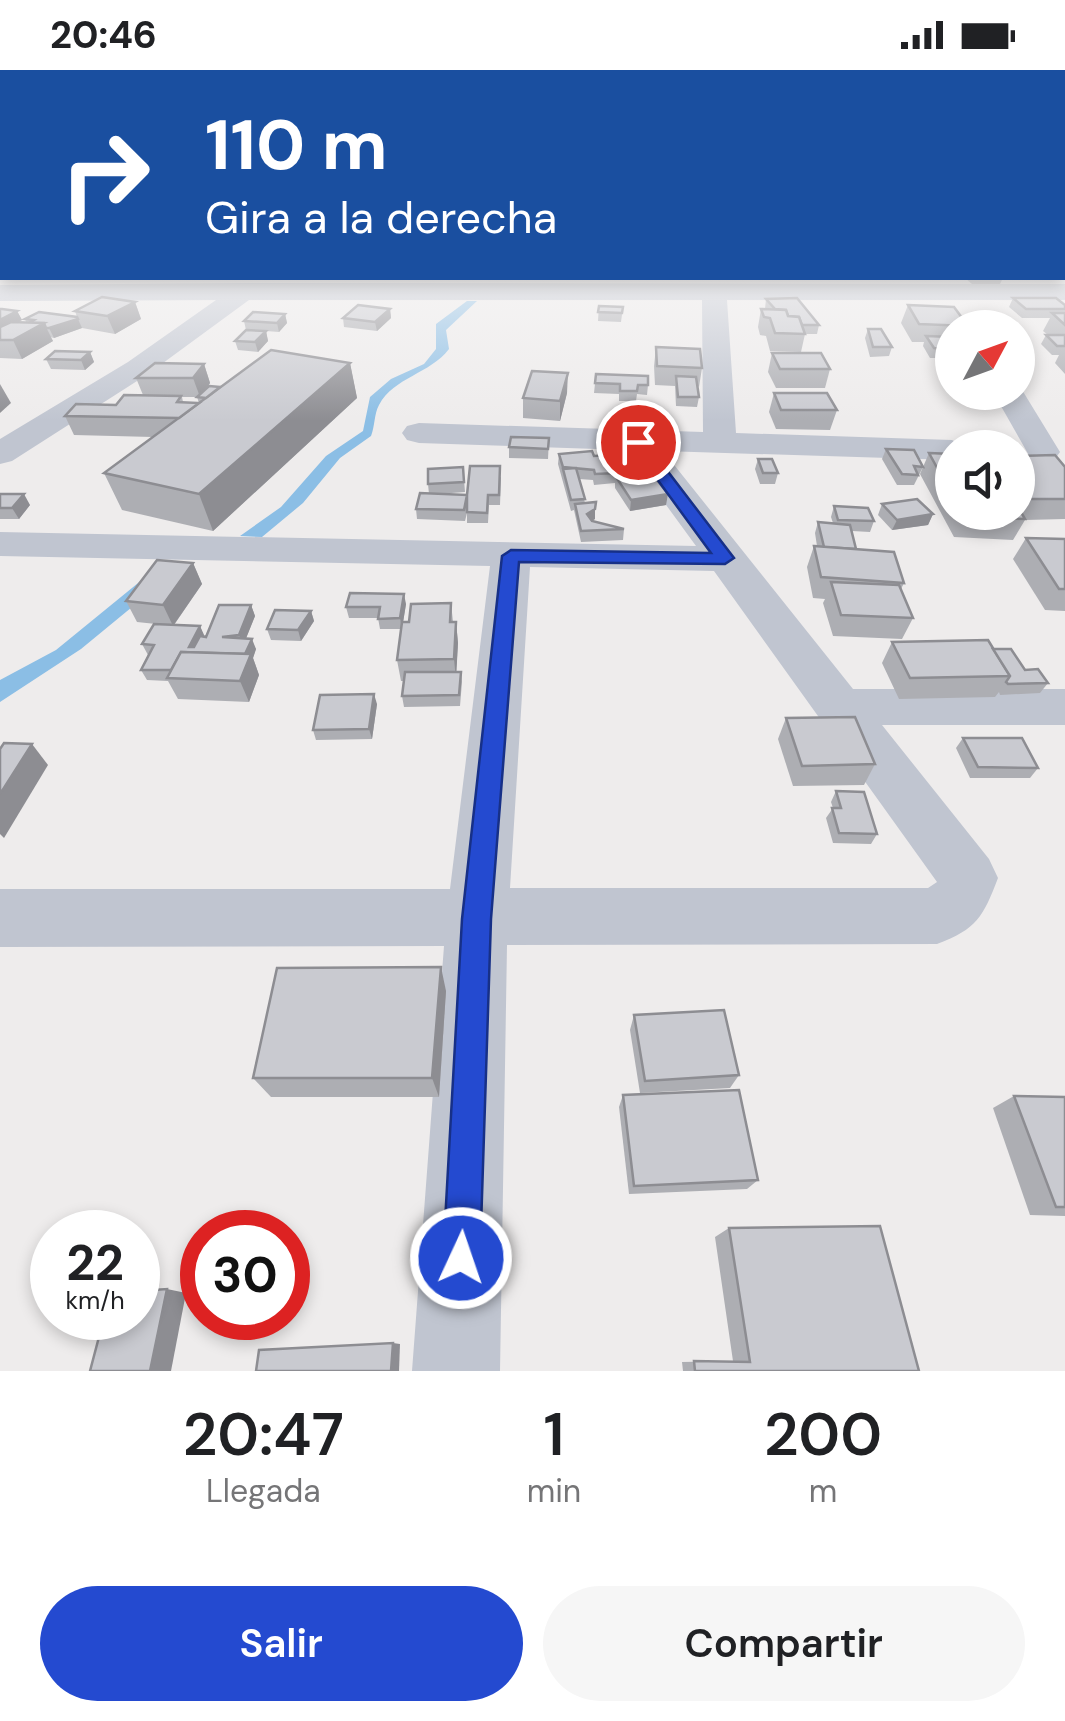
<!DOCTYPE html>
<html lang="es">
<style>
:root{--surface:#fff;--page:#f6f6f6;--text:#202124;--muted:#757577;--accent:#244ad0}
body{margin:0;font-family:"DM Sans",sans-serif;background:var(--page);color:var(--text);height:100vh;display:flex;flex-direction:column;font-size:38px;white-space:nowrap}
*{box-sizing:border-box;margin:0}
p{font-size:32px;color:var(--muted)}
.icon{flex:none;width:55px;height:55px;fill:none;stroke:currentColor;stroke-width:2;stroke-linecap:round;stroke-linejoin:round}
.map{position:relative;height:1301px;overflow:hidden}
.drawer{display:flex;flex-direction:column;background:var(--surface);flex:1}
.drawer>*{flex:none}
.guide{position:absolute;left:0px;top:0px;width:1065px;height:210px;box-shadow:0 5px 15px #0003;background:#1a4fa0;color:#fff;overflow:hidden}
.needle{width:65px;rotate:49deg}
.tools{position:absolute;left:935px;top:240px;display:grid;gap:20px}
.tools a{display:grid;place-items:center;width:100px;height:100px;border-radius:50%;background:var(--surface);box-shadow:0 5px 15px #0003;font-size:50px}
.speed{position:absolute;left:30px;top:1140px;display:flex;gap:20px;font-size:50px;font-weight:700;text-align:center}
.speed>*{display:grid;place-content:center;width:130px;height:130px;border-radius:50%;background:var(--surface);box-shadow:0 5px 15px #0003;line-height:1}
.speed small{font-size:25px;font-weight:400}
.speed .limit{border:15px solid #d22;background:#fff;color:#111}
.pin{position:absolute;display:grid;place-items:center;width:85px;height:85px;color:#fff;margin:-42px;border:5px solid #fff;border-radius:50%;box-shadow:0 2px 10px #0007}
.me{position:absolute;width:110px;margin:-55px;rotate:3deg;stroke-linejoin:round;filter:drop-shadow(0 0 8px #0008)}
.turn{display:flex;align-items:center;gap:35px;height:210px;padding:0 40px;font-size:45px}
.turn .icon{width:130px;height:130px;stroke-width:2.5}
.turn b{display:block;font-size:70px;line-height:85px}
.eta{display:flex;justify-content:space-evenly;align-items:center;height:170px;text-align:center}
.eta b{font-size:60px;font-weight:600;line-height:70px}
.button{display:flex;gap:20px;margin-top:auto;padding:20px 40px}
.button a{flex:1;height:115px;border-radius:60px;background:var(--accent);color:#fff;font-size:40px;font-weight:600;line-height:115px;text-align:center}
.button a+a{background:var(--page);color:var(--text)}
.status{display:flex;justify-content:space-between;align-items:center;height:70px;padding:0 50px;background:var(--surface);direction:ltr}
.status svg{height:28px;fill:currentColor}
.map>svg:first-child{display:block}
.water{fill:#8bbee5}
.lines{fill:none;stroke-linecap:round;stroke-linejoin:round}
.street{fill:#c0c5d0;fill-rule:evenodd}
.wall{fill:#adaeb3;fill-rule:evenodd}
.shaded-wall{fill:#8d8d92}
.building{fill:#c9cad0;stroke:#8d8d92;stroke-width:2.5}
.route{fill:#244ad0;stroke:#173087;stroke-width:2.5}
</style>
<div class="status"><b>20:46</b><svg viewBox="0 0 49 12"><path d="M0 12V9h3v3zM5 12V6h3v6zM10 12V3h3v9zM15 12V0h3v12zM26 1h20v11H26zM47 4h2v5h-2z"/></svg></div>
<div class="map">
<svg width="1065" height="1301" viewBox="0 0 1065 1301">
<rect width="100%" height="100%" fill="#eeecec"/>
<g class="water">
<path d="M467,231H477L446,260L449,279C430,304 394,307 379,335C374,344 375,356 371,366L340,388L303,433L262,467L240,466L281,437L326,386L363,361L370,327L391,309L424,294L436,279V254Z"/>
<polygon points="143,509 143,528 81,579 0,632 0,610 56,580"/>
</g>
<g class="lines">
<g class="street">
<path d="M247,213L1065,214V230H727L736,363L952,370L967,378H952V390L663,381L853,619H1065V655H882L989,789L998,808C983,847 977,859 937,874L507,875L500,1301H412L444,876L0,877V819H450L490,496L0,486V462L696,476L626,380L419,373L407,370L402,363L407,356L419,353L703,362L702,230H249L148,304L12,391L0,394V369L128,292L216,230L0,231V215ZM530,497L714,501L937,812L928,818H510Z"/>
<polygon points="1019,315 1060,382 1055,389 1043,392 1031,389 993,322 1018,322"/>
</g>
</g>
<g class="wall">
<polygon points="822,208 844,208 843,210 825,210"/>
<polygon points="965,208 1003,208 1000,214 972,214"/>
<polygon points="1013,228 1065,235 1065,304 1055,293 1059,285 1052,285 1041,274 1046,265 1048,265 1043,261 1050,248 1022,248 1009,237"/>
<polygon points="766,229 819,255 817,264 805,264 801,282 770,281 766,266 760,265 758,257 761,239 765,239"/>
<polygon points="135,232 141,249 115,264 82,258 54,268 50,267 53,271 22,289 0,288 0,239 17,241 22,250 19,252 26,252 25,249 77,247 75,241"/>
<polygon points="908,235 968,256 967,258 952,258 952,306 941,288 930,288 923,276 924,272 912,272 901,253"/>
<polygon points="599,236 623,237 621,252 598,251"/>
<polygon points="390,239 391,248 377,261 344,257 343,248"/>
<polygon points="285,244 287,253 279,262 266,261 268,271 258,282 238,280 235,271 246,260 244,251"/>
<polygon points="868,259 892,277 889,286 870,287 865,268"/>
<polygon points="656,277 702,298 699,317 698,316 699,327 697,337 676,336 675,316 655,315 654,296"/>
<polygon points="90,282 94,292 85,300 51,299 46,289"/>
<polygon points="772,283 830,299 825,318 776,318 768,302"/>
<path d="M350,293L357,328L213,461L122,440L104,403L153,367L74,365L65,346L116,335L143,325L136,308L204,294L210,313L206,319ZM182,327H197L199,333L183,332Z"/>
<polygon points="596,304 648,315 647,325 637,324 636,331 619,331 619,324 594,323"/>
<polygon points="567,323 560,351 523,348 523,328"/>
<polygon points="774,323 837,340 830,360 776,359 769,342"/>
<polygon points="549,368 548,389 509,388 509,377"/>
<polygon points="886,379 923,397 914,415 897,415 882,389"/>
<polygon points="929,383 952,384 952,442 1018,442 1018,386 1065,397 1065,449 1025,450 1013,470 954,467 920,404"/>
<polygon points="559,384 594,386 619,403 619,407 666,435 630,441 615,418 615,413 594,415 593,410 579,409 585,433 595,449 592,451 624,459 623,470 581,472 574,440 571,441 558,394"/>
<polygon points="758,389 778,403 775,414 760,414 755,399"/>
<polygon points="463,397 465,422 438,424 467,425 501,407 500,435 489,435 488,453 467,453 467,443 465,451 417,449 416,439 429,424 428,414"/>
<polygon points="0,424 30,435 19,449 0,449"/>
<polygon points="882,434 933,444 928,455 892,460 878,445"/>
<polygon points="834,436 874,451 870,462 852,461 856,479 904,513 901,519 913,548 902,569 833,566 823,533 825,529 813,528 807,497 814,476 817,476 815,463 818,452 833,453 831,447"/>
<polygon points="1026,468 1065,469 1065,541 1045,540 1013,489"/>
<polygon points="193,493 202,514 174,555 200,556 204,567 251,535 255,546 246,568 256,579 253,588 259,605 249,632 178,629 168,611 147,610 141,600 148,585 142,574 156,554 137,552 126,531"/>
<polygon points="451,533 453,552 456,552 458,573 456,602 461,602 462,612 460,636 404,637 402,626 404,611 401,611 397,590 401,559 380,559 378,548 349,548 346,537 406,534 403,552 409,552"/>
<polygon points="311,541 314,551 301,571 271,570 267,559"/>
<polygon points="892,572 993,579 1048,613 1040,623 1000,625 999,622 995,627 899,629 882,593"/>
<polygon points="377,634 372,669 316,670 313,660"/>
<polygon points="786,648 875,694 864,715 793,716 778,669"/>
<polygon points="963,668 1038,698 1030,708 970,708 956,678"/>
<polygon points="836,721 877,764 871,774 833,773 826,748 833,738 831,732"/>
<polygon points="446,921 439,1027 271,1027 253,1008"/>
<polygon points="634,945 739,1005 730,1018 640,1023 630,960"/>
<polygon points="623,1025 758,1110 747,1119 629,1124 619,1037"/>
<polygon points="1014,1026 1065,1027 1065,1146 1030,1145 993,1038"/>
<polygon points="729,1158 919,1301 683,1301 682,1292 733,1291 715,1167"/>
</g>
<g class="shaded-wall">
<polygon points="135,232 141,249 115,264 107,246"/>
<polygon points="390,239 391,248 377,261 375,252"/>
<polygon points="17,241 22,250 14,254 18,262 7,271 0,260 0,250"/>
<polygon points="285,244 287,253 279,262 277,253"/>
<polygon points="78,249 82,258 54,268 49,258"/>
<polygon points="44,253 53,271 22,289 13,270"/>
<polygon points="266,261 268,271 258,282 255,272"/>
<polygon points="90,282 94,292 85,300 81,290"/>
<polygon points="350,293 357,328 213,461 199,424"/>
<polygon points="204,294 210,313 200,327 193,308"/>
<polygon points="568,303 567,323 560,351 560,331"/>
<polygon points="0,314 11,333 0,343"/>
<polygon points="24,424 30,435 19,449 12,438"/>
<polygon points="668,424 666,435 630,441 631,430"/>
<polygon points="595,439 595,449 586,454 587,444"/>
<polygon points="933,444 928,455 892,460 897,450"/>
<polygon points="193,493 202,514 173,556 163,535"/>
<polygon points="404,524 406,534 402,559 400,548"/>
<polygon points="251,535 255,546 243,576 239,565"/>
<polygon points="311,541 314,551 301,571 298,560"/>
<polygon points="456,552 458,573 456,610 454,589"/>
<polygon points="200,556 205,567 194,588 189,577"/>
<polygon points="252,569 256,579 253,588 259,605 249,632 240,611 241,594"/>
<polygon points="374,624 377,634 372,669 369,659"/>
<polygon points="32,674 48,695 4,768 0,764 0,724"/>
<polygon points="441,897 446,921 439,1027 432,1008"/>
<polygon points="167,1219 186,1223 171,1301 150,1301"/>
<polygon points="393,1273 400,1274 399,1301 391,1301"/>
</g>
<g class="building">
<polygon points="102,227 135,232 107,246 75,241"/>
<polygon points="797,228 819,255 802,255 799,247 788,246 786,240 775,239 766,229"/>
<polygon points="1013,228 1056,228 1065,235 1065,239 1026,239"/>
<polygon points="358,235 390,239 375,252 343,248"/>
<polygon points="908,235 954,237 968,256 919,254"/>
<polygon points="599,236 623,237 622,243 598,242"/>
<polygon points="0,239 2,239 17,241 0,250"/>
<polygon points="761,239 786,240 788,246 799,247 805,264 775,263 770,248 764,247"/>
<polygon points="39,242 77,247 78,249 49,258 46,258 44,253 29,253 34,250 25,249"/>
<polygon points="253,242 285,244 277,253 244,251"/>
<polygon points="1052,243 1065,243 1065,255"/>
<polygon points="11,252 44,253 13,270 0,270 0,257"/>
<polygon points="868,259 881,259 892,277 873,277"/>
<polygon points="246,260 266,261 255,272 235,271"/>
<polygon points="1046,265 1065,265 1065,276 1057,276"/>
<polygon points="926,266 952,267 952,290 945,279 934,278"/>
<polygon points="656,277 700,279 702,298 657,296"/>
<polygon points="271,280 350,293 199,424 104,403"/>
<polygon points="55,281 90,282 81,290 46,289"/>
<polygon points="772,283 821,283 830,299 780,299"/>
<polygon points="155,293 204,294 193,308 136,308"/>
<polygon points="532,301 568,303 560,331 523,328"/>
<polygon points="596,304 648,306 648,315 638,315 637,321 620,321 620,314 595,313"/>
<polygon points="676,306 696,307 699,327 678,327"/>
<polygon points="209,316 220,317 206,328 197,327"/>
<polygon points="774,323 827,323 837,340 781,340"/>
<polygon points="124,325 181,326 177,332 199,333 179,348 65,346 76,334 116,335"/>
<polygon points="511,367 549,368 548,379 509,377"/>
<polygon points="886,379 914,380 923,397 914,396 918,405 902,404"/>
<polygon points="592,381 594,386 612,385 619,403 595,404 594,400 563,397 559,384"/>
<polygon points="929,383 952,384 952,425"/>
<polygon points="1055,385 1065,397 1065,429 1027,429 1018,417 1018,386"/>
<polygon points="758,389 772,389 778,403 763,403"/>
<polygon points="470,396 500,396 499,425 488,425 487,443 467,442 467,425 464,440 416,439 420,423 467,425"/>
<polygon points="463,397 464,412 428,414 428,399"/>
<polygon points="576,398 585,429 571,430 563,399"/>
<polygon points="650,401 668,424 631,430 616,407"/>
<polygon points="0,424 24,424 12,438 0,438"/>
<polygon points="917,429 933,444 897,450 882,434"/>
<polygon points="596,432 595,439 587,444 592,451 624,459 581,461 575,434"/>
<polygon points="834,436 868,438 874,451 838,450"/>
<polygon points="1018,437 1025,449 965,447 962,442 1018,442"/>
<polygon points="818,452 850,455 856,479 824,477"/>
<polygon points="1026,468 1065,469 1065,519 1059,519"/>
<polygon points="814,476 894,482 904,513 821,507"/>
<polygon points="157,490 193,493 163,535 126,531"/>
<polygon points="831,512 899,515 913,548 841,545"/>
<polygon points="350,523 404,524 400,548 378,549 380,537 346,537"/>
<polygon points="451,533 450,552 456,552 454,589 397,590 402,552 409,552 411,534"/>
<polygon points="219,535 251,535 239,565 222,567 252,569 245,584 181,582 171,600 141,600 154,575 142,574 154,554 200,556 189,577 194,577 200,566 206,567"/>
<polygon points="275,540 311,541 298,560 267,559"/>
<polygon points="988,570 1010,606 910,608 892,572"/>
<polygon points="993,579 1011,579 1025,600 1038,599 1048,613 1008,614 1006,612 1010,606"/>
<polygon points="181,582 251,584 240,611 167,608"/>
<polygon points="405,602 461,602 459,625 402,626"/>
<polygon points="374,624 369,659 313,660 320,625"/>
<polygon points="855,647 875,694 802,696 786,648"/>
<polygon points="963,668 1022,668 1038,698 978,697"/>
<polygon points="4,673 32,674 0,724 0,679"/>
<polygon points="836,721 864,722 877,764 839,763 832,738 841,738"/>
<polygon points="441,897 432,1008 253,1008 277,898"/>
<polygon points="724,940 739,1005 645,1011 634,945"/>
<polygon points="739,1020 758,1110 634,1116 623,1025"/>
<polygon points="1014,1026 1065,1027 1065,1137 1056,1137"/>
<polygon points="880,1156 919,1301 695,1301 694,1291 750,1292 729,1158"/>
<polygon points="167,1219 150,1301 90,1301 104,1248 138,1248 138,1221"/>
<polygon points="393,1273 391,1301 256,1301 259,1280"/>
</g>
<linearGradient id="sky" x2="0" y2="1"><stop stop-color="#83b8e7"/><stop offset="0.48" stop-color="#f7f6f6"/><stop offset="1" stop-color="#f7f6f6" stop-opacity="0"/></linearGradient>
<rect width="1065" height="351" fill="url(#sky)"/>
<polygon class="route" points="638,368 643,369 734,488 725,494 519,492 491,849 480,1188 474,1201 461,1207 448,1201 443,1188 462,849 502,486 511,480 711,483 630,372"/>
</svg>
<div class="tools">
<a><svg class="needle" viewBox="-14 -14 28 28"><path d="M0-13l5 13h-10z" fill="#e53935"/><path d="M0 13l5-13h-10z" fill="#757577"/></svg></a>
<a><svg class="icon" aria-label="sound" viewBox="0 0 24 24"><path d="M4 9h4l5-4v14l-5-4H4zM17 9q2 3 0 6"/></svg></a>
</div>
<div class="speed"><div>22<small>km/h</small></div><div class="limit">30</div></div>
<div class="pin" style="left:638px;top:372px;background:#d93025"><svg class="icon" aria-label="arrive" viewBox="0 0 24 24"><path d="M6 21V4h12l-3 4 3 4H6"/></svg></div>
<svg class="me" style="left:461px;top:1188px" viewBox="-20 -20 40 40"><circle r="17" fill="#244ad0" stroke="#fff" stroke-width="3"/><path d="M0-11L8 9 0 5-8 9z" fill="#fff"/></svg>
<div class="guide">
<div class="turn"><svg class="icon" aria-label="right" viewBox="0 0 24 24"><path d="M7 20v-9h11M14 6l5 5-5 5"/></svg><div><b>110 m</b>Gira a la derecha</div></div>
</div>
</div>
<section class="drawer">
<div class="eta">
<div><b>20:47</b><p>Llegada</p></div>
<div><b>1</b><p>min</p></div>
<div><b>200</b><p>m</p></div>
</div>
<div class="button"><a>Salir</a><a>Compartir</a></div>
</section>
